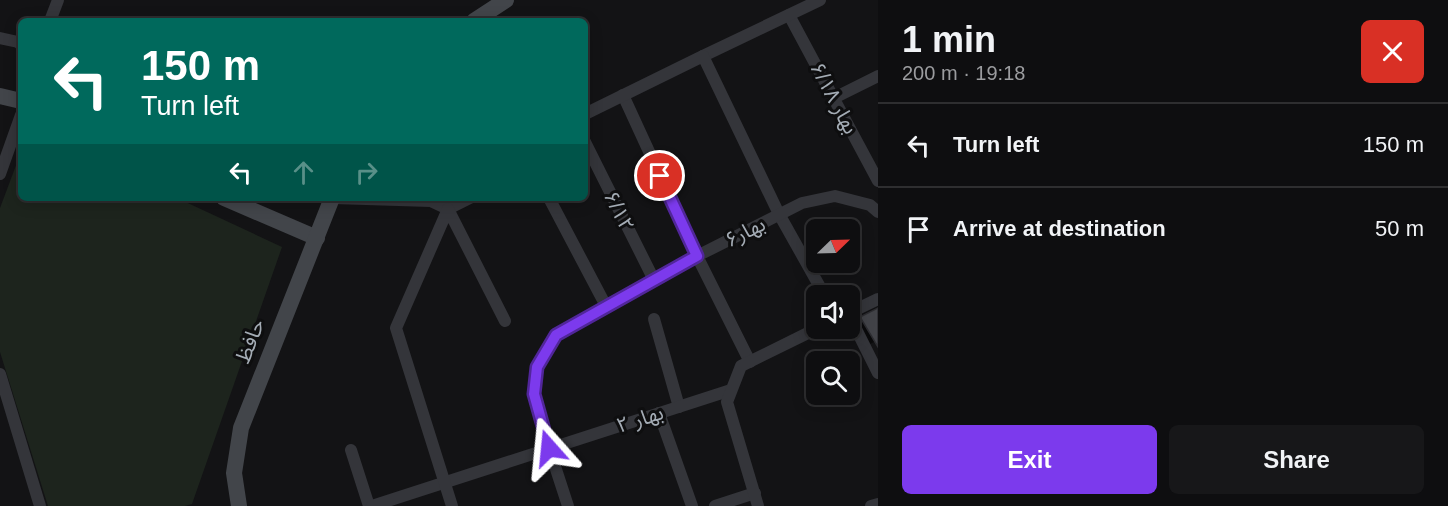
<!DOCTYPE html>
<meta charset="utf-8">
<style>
:root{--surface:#0e0e10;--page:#171719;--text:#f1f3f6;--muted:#9b9c9f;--line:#2e2e30;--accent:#7c3aed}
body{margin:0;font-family:Arial,"Noto Sans Arabic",sans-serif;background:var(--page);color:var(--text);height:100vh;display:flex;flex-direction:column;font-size:22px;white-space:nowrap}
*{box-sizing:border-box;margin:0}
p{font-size:20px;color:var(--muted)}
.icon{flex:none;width:33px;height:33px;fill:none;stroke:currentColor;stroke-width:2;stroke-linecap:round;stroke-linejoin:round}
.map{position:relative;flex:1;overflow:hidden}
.side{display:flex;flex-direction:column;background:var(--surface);width:570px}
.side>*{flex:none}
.guide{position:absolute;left:18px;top:18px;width:570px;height:183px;border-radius:9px;box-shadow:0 3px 15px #0003,0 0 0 2px var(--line);background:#00695c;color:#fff;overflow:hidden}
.needle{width:39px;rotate:67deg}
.controls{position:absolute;left:806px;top:219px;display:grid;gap:12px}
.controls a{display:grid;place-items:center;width:54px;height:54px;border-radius:9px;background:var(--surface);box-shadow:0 3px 15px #0003,0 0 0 2px var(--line);font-size:30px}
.pin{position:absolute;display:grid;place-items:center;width:51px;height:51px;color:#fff;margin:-26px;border:3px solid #fff;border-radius:50%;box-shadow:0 2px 6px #0007}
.me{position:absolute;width:66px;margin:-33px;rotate:342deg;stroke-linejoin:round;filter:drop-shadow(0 0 4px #0008)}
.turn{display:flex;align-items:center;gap:21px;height:126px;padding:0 24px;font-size:27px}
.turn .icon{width:78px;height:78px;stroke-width:2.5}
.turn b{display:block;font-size:42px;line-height:51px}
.lanes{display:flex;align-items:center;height:57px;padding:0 24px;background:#0003;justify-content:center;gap:30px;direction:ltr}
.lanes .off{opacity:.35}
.round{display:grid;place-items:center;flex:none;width:63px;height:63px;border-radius:9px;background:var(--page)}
.head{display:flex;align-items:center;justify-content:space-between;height:102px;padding:0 24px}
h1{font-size:36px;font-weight:700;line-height:45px}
.action{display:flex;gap:12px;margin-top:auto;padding:12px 24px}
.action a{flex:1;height:69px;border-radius:9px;background:var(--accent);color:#fff;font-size:24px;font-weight:700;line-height:69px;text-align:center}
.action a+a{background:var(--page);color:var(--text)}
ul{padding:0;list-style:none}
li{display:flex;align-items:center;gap:18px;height:84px;padding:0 24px;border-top:2px solid var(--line)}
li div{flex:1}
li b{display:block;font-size:22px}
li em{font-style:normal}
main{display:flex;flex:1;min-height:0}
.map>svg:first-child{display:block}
.green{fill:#1d241d}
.shadow{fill:#0007}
.building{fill:#424348;stroke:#2d2d31;stroke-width:1.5}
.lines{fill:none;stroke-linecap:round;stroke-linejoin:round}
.minor{stroke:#34353a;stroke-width:12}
.secondary{stroke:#42454a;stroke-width:16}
.route-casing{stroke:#51269a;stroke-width:15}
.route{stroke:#7c3aed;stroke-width:10}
.labels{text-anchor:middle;stroke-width:6;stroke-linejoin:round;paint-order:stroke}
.street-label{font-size:21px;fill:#a4acb5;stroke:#0e0e0f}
</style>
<main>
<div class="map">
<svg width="878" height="506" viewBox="0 0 878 506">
<rect width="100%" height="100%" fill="#131315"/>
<polygon class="green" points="21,152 21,198 177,198 282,247 192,504 185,506 48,506 0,352 0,208"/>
<polygon class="shadow" points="878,310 878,340 866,346 853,326 861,318"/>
<polygon class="building" points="878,308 878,347 860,317"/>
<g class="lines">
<g class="minor">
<polyline points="789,15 878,181"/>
<polyline points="50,21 58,0"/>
<polyline points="0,38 18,42 21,45"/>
<polyline points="703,56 820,0"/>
<polyline points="623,95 697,256 750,362"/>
<polyline points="834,98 878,76"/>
<polyline points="585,114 703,56 779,214 825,296"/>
<polyline points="585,142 654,280"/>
<polyline points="0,174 21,115"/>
<polyline points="333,198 431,201 448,209 470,198"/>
<polyline points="549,198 606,306"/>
<polyline points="849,313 878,299"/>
<polyline points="849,315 878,373"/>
<polyline points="654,319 679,407"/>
<polyline points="0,374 40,506"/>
<polyline points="659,413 692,506"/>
<polyline points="351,450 369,506"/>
<polyline points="372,506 731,390"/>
<polyline points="452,506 396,328 448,209 505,321"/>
<polyline points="568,506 540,420 534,394 537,367 556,335 697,256 802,203 835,196 870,205 878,212"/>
<polyline points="715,506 755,493"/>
<polyline points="758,506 727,402 741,366 818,328"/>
<polyline points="871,506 878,504"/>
</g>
<g class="secondary">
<polyline points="474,21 506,0"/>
<polyline points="0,96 21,101"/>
<polyline points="224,198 317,238"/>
<polyline points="239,506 234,473 241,428 332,198"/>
</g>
</g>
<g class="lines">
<g class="route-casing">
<polyline id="route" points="549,448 534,394 537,367 556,335 697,256 660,176"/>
</g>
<use href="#route" class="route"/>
</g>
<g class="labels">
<g class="street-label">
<text transform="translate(834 98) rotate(62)" y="7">بهار ۶/۱۸</text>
<text transform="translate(619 211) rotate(63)" y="7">۶/۱۲</text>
<text transform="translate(745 232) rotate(-27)" y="7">بهار۶</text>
<text transform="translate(250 341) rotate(-68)" y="7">حافظ</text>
<text transform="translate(640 419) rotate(-18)" y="7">بهار ۲</text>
</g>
</g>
</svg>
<div class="controls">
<a><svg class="needle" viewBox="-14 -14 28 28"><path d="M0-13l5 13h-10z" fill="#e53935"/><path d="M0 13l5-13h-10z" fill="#9b9c9f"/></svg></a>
<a><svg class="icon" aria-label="sound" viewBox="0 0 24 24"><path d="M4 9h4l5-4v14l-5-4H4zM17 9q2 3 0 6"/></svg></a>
<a><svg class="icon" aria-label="search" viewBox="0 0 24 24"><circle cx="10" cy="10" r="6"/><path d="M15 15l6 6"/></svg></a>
</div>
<div class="pin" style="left:660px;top:176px;background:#d93025"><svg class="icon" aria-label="arrive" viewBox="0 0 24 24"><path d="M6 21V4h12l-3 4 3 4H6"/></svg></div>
<svg class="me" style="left:549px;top:448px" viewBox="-20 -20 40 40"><path d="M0-17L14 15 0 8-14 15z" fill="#7c3aed" stroke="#fff" stroke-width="4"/></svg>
<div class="guide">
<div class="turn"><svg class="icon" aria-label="left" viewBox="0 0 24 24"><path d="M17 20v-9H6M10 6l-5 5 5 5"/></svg><div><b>150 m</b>Turn left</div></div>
<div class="lanes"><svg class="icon" aria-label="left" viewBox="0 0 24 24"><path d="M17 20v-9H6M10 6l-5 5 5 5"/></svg><svg class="icon off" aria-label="ahead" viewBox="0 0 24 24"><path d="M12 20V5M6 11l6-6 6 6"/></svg><svg class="icon off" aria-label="right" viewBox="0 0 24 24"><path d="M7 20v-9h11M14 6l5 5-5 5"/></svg></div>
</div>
</div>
<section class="side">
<div class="head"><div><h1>1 min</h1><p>200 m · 19:18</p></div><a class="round" style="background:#d93025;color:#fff"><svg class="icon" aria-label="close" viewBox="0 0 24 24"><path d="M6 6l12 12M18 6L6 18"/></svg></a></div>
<ul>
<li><svg class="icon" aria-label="left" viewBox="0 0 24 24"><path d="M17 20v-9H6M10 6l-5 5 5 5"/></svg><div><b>Turn left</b></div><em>150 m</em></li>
<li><svg class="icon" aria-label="arrive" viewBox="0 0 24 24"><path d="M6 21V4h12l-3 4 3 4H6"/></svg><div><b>Arrive at destination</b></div><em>50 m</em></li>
</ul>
<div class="action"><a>Exit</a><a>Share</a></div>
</section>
</main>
